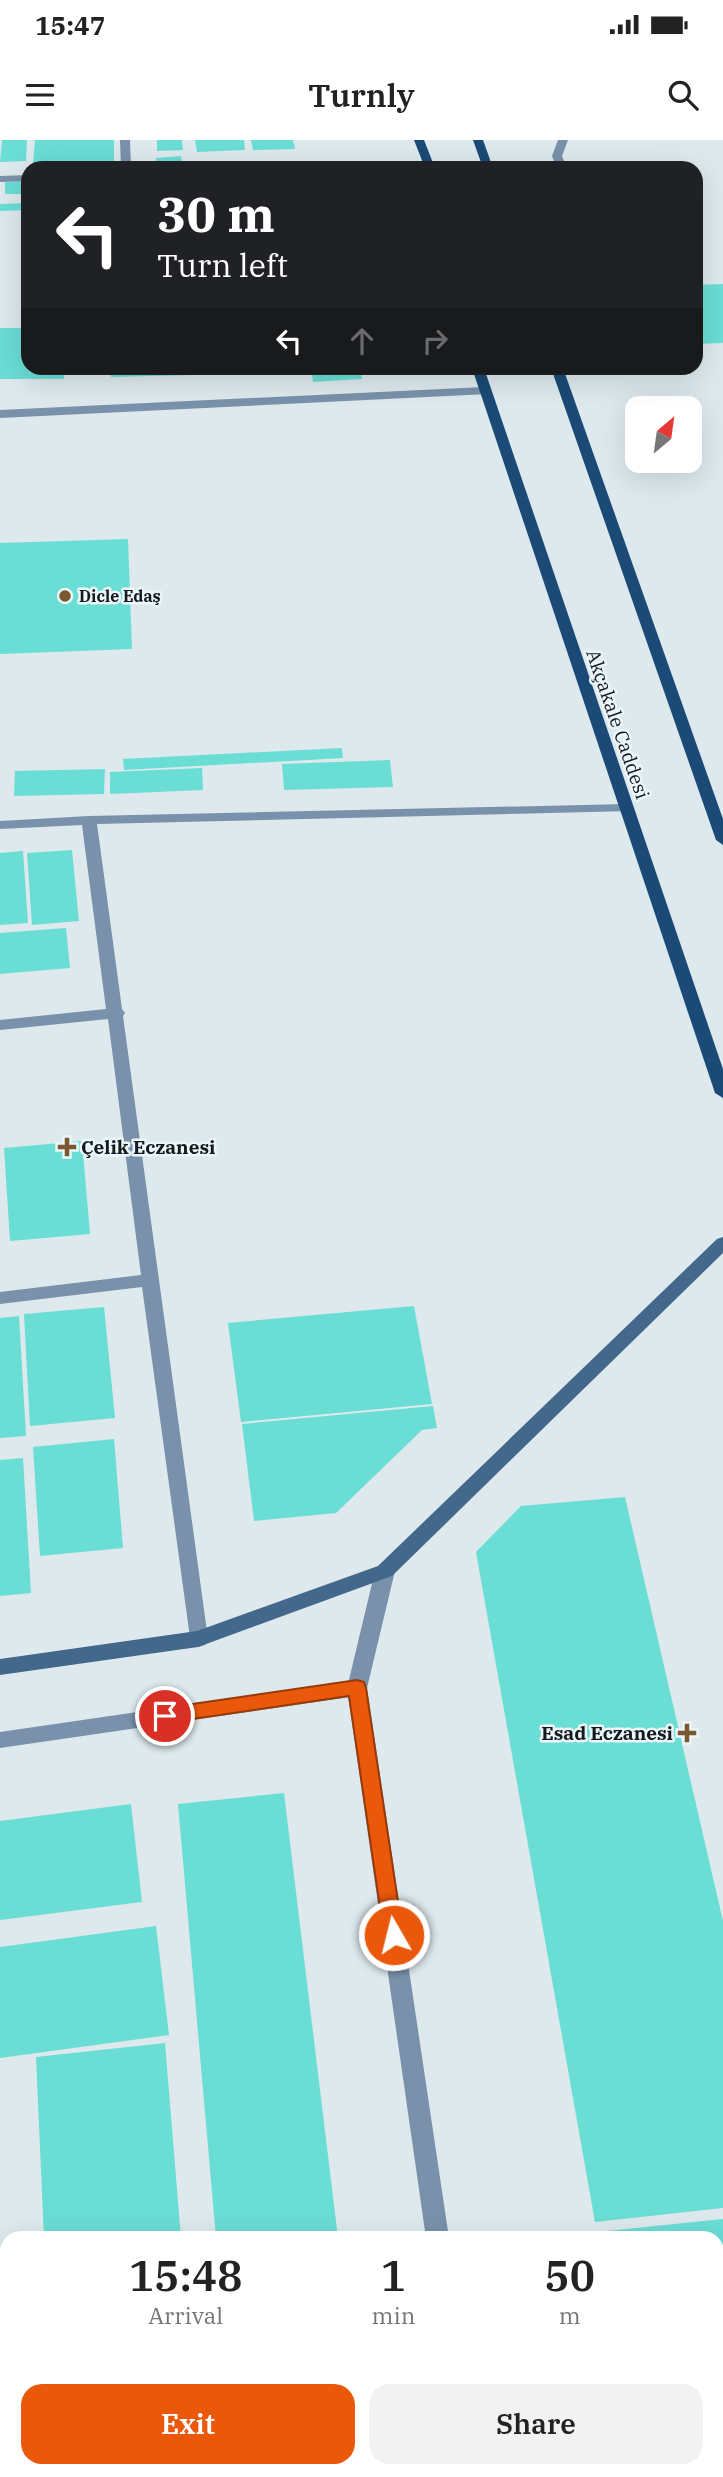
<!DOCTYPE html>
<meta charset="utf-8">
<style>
:root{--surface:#fff;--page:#f2f2f2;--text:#222;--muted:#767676;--accent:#ea580c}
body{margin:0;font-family:"IBM Plex Serif",serif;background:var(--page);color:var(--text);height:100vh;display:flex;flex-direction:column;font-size:26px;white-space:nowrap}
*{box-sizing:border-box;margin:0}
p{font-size:23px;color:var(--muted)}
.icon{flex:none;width:38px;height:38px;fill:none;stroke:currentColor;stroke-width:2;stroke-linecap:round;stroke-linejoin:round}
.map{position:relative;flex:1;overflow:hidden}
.details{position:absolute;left:0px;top:2091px;width:724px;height:247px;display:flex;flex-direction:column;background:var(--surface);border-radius:21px 21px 0 0;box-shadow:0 7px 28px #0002}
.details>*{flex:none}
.top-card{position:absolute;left:21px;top:21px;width:682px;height:214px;border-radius:21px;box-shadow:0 7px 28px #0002;background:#202124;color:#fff;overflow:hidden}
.needle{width:46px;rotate:29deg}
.fabs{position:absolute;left:625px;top:256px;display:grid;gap:14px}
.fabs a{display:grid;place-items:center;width:77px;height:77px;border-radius:14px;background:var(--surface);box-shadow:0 7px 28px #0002;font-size:35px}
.pin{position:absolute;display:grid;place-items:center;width:60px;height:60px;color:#fff;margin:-30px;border:4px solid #fff;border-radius:50%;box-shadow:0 2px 7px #0007}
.me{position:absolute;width:77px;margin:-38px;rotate:352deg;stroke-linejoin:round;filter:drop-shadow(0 0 5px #0008)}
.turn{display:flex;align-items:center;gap:24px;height:147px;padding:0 21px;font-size:32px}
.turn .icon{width:91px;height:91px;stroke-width:2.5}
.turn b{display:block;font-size:49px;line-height:60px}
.lanes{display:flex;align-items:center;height:66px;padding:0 21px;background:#0003;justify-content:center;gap:35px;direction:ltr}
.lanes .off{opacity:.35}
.eta{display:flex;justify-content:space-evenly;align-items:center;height:119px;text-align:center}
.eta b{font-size:42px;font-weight:600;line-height:49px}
.primary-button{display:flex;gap:14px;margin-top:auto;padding:14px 21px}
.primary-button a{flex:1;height:80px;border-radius:21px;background:var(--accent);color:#fff;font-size:28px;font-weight:600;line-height:80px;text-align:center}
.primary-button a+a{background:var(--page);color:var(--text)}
.status{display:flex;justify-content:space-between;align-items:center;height:49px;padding:0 35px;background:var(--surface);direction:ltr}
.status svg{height:19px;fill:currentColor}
header{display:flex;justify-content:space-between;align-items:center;height:91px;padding:0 21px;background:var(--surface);font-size:32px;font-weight:600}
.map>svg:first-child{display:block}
.building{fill:#6addd5}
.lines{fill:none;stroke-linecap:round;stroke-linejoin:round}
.lane{fill:#7991aa;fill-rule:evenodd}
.street{fill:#7991aa;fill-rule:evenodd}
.secondary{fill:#43688c;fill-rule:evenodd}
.primary{fill:#1a4a75;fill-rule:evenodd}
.route{fill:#ea580c;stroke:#983908;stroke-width:2}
.poi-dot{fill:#7a5830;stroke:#ebf6fa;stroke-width:2.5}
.labels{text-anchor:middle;stroke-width:5;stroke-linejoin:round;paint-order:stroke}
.far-poi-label{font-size:16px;font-weight:bold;fill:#15191b;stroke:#ebf6fa;text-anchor:start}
.street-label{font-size:19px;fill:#15191b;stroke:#ebf6fa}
.poi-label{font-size:19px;font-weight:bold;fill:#15191b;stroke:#ebf6fa;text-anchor:start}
</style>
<div class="status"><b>15:47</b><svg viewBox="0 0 49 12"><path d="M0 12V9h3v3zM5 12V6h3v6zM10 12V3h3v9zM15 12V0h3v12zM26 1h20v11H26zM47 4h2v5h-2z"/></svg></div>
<header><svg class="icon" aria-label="menu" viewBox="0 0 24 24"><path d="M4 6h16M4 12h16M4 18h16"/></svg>Turnly<svg class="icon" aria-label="search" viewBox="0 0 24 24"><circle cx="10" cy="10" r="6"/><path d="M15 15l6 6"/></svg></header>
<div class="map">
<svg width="723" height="2337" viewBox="0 0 723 2337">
<rect width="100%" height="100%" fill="#dde9ed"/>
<g class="building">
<polygon points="2,0 27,0 26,21 0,22"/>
<polygon points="35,0 114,0 114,22 33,24"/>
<polygon points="157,0 182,0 183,10 157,11"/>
<polygon points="195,0 244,0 245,10 197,12"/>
<polygon points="251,0 293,0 295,9 253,10"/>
<polygon points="181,16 183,28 158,28 156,18"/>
<polygon points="28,41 28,54 5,54 5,42"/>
<polygon points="28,63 28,70 0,71 0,64"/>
<polygon points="723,144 723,203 696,204 696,145"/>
<polygon points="0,188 28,188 28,228 65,228 64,239 0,239"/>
<polygon points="111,228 193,228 193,235 111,237"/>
<polygon points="207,228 289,228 289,233 207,235"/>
<polygon points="311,228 359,228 362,239 313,242"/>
<polygon points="128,399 132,509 0,514 0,403"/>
<polygon points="342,608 343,618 124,630 123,619"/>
<polygon points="390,620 393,647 284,650 282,624"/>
<polygon points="202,628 203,650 110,654 110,632"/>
<polygon points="105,629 104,654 14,656 15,631"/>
<polygon points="72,710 79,781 32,785 27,713"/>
<polygon points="23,711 28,783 0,785 0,713"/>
<polygon points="66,788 70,828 0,834 0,793"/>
<polygon points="82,1001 90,1094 10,1101 4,1008"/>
<polygon points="414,1166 432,1264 241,1282 228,1183"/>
<polygon points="104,1167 115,1278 30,1286 24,1174"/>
<polygon points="19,1176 26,1296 0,1298 0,1178"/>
<polygon points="433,1266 437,1288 422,1290 336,1373 254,1381 242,1284"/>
<polygon points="114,1299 123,1408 40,1416 33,1307"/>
<polygon points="23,1318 31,1453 0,1456 0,1320"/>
<polygon points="625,1357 723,1781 723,2068 595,2082 476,1412 521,1366"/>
<polygon points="284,1653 338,2098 216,2098 178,1664"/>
<polygon points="131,1664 142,1762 0,1780 0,1681"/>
<polygon points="156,1786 169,1895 0,1918 0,1807"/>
<polygon points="165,1903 181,2098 44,2098 36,1917"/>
<polygon points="723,2079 723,2337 641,2337 640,2331 718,2331 718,2098 598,2098 597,2092"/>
<rect x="55" y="2331" width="144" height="6"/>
<polygon points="236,2331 326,2331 326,2333 291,2337 237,2337"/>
</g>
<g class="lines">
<polygon class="lane" points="357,1540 364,1542 367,1548 364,1554 357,1556 0,1608 0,1592"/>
<g class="street">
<polygon points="120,0 130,0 131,28 121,28"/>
<polygon points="558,0 568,0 562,16 567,28 557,28 552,16"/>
<polygon points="430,23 434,24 434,28 353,28 358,25"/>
<polygon points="28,35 28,41 0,42 0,36"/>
<polygon points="484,247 490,251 488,254 0,278 0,270"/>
<polygon points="626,664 631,665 633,668 631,671 97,684 122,869 125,873 123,876 208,1499 205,1505 198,1507 191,1505 142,1147 0,1164 0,1152 141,1135 108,879 0,890 0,880 106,869 82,685 0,689 0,681 89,676"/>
<polygon points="385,1423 392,1426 395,1431 367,1548 449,2098 426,2098 347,1548 375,1431 378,1426"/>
<polygon points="460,2331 484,2331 485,2337 461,2337"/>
</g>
<polygon class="secondary" points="723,1097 723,1113 392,1436 198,1507 0,1535 0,1519 197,1491 378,1426 717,1099"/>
<g class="primary">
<polygon points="414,0 424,0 435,28 425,28"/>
<polygon points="473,0 483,0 493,28 483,28"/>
<polygon points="472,228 484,228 723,929 723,958 715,953"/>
<polygon points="551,228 563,228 723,679 723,705 716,700"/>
</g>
</g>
<polygon class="route" points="357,1540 364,1542 366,1548 403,1795 400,1801 394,1804 387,1801 384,1795 349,1556 165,1583 158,1581 156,1576 158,1571 165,1568"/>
<g class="poi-dot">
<circle cx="65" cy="456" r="7"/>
<path d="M63.5 996.5h7v7h7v7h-7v7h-7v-7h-7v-7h7z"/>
<path d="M683.5 1582.5h7v7h7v7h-7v7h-7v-7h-7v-7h7z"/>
</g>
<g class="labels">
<g class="far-poi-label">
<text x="79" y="462">Dicle Edaş</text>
</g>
<g class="street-label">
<text transform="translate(618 584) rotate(71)" y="7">Akçakale Caddesi</text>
</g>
<g class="poi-label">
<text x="81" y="1014">Çelik Eczanesi</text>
<text x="673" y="1600" text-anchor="end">Esad Eczanesi</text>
</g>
</g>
</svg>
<div class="fabs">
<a><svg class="needle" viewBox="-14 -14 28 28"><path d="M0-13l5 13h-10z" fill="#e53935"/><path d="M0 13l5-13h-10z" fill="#767676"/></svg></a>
</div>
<div class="pin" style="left:165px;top:1576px;background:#d93025"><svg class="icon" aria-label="arrive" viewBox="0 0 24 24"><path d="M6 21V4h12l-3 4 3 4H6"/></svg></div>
<svg class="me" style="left:394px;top:1795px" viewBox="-20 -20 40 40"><circle r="17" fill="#ea580c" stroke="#fff" stroke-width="3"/><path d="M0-11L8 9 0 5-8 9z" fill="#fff"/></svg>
<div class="top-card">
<div class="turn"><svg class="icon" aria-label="left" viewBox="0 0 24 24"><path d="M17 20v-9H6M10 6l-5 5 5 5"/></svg><div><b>30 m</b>Turn left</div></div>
<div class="lanes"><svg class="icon" aria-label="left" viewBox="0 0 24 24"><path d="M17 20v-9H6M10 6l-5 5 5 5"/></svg><svg class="icon off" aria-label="ahead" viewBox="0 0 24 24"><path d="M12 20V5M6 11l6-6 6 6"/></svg><svg class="icon off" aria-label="right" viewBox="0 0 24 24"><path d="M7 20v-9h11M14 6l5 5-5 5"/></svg></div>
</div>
<section class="details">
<div class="eta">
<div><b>15:48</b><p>Arrival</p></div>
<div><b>1</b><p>min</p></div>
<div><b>50</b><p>m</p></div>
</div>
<div class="primary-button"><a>Exit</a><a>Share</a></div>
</section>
</div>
